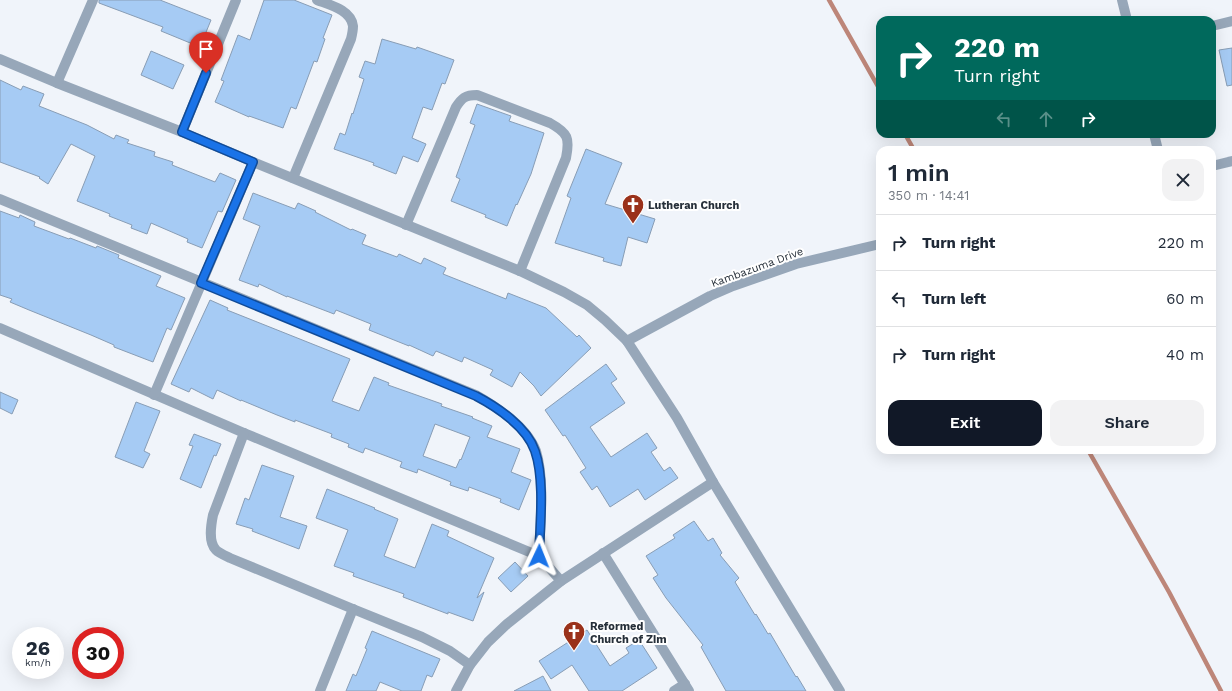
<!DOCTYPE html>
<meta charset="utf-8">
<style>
:root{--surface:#fff;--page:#f2f2f3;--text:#1f2937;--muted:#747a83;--line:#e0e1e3;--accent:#111827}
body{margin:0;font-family:"Work Sans",sans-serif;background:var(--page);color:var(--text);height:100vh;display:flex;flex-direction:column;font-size:15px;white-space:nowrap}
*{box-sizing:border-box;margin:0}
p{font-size:13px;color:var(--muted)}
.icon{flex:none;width:22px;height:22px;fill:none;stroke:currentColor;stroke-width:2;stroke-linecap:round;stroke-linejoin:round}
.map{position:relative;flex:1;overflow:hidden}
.side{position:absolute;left:876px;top:146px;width:340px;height:308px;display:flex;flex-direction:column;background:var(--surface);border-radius:12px;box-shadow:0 4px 16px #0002}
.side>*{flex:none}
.top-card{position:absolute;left:876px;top:16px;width:340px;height:122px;border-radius:12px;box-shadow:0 4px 16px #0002;background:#00695c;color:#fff;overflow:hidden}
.speed{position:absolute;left:12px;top:627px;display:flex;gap:8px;font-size:20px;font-weight:700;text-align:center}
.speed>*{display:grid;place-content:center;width:52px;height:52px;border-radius:50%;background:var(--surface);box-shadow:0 4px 16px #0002;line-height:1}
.speed small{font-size:10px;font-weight:400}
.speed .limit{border:6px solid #d22;background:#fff;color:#111}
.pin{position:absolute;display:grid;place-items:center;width:34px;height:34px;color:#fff;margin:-41px -17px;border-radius:50% 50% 50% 0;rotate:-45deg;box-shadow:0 0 4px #0007}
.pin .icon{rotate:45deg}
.me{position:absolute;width:44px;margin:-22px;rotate:2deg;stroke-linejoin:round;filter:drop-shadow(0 0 3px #0008)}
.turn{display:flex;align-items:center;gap:14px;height:84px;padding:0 12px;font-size:18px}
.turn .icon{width:52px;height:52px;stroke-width:2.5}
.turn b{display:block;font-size:28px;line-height:34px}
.lanes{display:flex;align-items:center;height:38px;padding:0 12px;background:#0003;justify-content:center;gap:20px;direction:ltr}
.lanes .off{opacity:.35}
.round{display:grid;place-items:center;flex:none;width:42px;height:42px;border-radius:12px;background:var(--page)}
.overview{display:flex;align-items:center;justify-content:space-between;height:68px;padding:0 12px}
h1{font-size:24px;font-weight:600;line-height:30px}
.button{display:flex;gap:8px;margin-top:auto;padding:8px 12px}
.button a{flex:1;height:46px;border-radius:12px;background:var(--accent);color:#fff;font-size:16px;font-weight:600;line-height:46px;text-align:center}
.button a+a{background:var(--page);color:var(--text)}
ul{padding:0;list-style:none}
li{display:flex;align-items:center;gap:12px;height:56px;padding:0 12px;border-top:1px solid var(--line)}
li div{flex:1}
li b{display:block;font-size:15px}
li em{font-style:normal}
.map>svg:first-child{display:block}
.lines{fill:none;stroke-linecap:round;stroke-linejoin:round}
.stream{stroke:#bd8679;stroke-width:4.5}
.building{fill:#a6cbf4;stroke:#889db5;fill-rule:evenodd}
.street{stroke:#97a7b9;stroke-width:10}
.route-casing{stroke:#114b97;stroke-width:10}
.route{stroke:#1a73e8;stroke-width:7}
.labels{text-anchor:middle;stroke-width:4;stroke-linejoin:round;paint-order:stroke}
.poi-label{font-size:11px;font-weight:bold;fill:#27303a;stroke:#fff;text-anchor:start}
.street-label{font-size:11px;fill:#27303a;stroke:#fff}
</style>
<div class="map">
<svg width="1232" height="691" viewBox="0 0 1232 691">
<rect width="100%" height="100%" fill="#f0f4fa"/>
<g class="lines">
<g class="stream">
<polyline points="829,0 880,90"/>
<polyline points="905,134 914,150"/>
<polyline points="1088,450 1169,592 1221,691"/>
</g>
</g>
<g class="building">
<polygon points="99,0 160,0 211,20 200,47 161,31 163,27 99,3"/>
<polygon points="264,0 294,0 332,15 323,38 325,39 317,62 314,61 296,109 291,107 283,128 249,116 249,117 215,102 224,81 221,80 238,35 250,40"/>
<polygon points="382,39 416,49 417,47 454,60 445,84 442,83 432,110 423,107 412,138 426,144 418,162 403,156 396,174 373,165 374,163 334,149 340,133 345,135 352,113 353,114 364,79 359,77 365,61 375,64"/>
<polygon points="1232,48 1232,85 1227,86 1219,50"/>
<polygon points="151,51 184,65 173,89 141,75"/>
<polygon points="0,80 21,90 23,86 44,94 39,106 87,125 114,139 116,135 129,140 127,143 155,152 154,156 173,162 172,165 215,182 220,173 236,180 222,212 218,211 202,248 187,242 188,239 151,223 147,234 131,228 132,225 109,216 110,214 77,201 95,156 71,144 48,184 39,178 40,177 0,162"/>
<polygon points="477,104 511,116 509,121 544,133 531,174 517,205 516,204 507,226 485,217 486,215 451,201 460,179 456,177 475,125 470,123"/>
<polygon points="586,149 622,163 605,204 655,219 647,243 628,237 621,266 603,261 604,258 555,243 571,198 567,196"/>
<polygon points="253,193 295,209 298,203 316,211 315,212 351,230 352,229 366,235 362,244 397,257 399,254 421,264 424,258 446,268 443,274 506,299 508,293 546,308 577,337 579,335 591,348 541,396 534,386 520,372 512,387 490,375 493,370 464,357 462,362 436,351 433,356 409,345 409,346 369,330 371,324 336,310 334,314 287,296 287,297 259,284 258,287 239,280 260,226 243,219"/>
<polygon points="0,211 19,218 20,215 35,222 34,226 69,239 70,238 96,248 97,246 119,255 118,258 161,276 156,286 185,298 171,330 167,328 153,362 114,347 114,345 91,335 29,310 10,302 12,299 0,295"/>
<path d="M210,300L228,308L227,310L350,359L332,401L359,411L374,377L389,383L388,385L442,404L441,406L473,417L472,418L492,426L487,437L520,449L511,472L531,480L519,510L500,502L501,499L469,487L468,491L450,485L451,482L418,469L417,473L400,467L402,462L365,448L363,453L348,447L349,444L331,437L332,434L295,420V422L277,415L241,400V401L217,390L213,399L191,388L189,392L171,384ZM435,424L470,437L461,460L460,459L456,468L423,456Z"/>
<polygon points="606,364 617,379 611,383 625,403 590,427 611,457 647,433 657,448 651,452 664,471 670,467 678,478 645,500 638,489 610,507 597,486 592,490 580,472 586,468 565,435 563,436 545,410"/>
<polygon points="0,392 18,400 12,414 0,408"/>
<polygon points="136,402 160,411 144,451 150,454 143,468 115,457"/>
<polygon points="194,434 221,444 216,456 214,455 201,488 180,479 193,446 189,445"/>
<polygon points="262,465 294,476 280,517 307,526 299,549 252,531 253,529 236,524 245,498 249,500"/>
<polygon points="327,489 375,508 374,509 398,519 384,556 415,568 432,524 449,531 447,536 494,558 477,598 484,592 473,621 448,612 448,614 403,597 404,594 353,576 354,573 334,566 348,530 316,518"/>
<polygon points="694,521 708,541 713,538 722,553 720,555 739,578 735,582 755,615 756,614 768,634 770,633 796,677 797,676 806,691 726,691 701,647 703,645 666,598 653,578 658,575 646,556 675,538 673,535"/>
<polygon points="515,562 528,576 511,592 498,578"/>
<polygon points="587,630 610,666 629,653 626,648 639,640 657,668 622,691 589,691 572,665 551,679 539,661"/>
<polygon points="372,631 440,659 432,677 427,675 421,691 402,691 380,682 376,691 346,691 353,674 356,676 367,649 365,648"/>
<polygon points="543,676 551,691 514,691"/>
</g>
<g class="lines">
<g class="street">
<polyline points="1122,0 1127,20"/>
<polyline points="1212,26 1232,21"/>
<polyline points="0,59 57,83 182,132 253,162 520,271 564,292 587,305 605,320 627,341 677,418 713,482 840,691"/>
<polyline points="57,83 93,0"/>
<polyline points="182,132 236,0"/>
<polyline points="1154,134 1158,150"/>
<polyline points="1212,166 1232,161"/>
<path d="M293,178L351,39C352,35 353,30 353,26C351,10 330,5 317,0"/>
<path d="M0,199L476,395C497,407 527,427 536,451C545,480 540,525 539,556"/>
<path d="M406,225L456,107C462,98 465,95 477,95L550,123C568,133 570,138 566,158L520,271"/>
<polyline points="0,328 244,433 539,556 561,581"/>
<polyline points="627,341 710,296 733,286 796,264 880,244"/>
<polyline points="154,395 253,162"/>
<path d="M244,433L213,515C211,525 208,542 216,550C219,553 226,556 230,558L353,609L422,637L450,651L470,665"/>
<polyline points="603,553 689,691"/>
<polyline points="320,691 353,609"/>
<polyline points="456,691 470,665 488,642 507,624 561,581 713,482"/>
<polyline points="674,691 685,684"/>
</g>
</g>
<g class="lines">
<g class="route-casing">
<path id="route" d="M206,73L182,132L253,162L201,283L476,396C497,407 527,427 535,451C545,480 540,525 539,556"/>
</g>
<use href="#route" class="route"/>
</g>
<defs>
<g id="church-pin" transform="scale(1.15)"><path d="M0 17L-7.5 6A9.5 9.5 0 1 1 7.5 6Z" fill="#9a311a" stroke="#fff"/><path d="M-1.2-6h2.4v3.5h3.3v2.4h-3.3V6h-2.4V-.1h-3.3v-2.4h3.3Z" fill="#fff"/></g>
</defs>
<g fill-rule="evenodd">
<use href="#church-pin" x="633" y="205"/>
<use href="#church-pin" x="574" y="632"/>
</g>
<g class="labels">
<g class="poi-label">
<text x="648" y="209">Lutheran Church</text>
<text x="590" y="630">Reformed<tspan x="590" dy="13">Church of Zim</tspan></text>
</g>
<g class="street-label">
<text transform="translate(757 267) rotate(-20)" y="4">Kambazuma Drive</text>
</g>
</g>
</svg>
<div class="speed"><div>26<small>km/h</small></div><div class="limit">30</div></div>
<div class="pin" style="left:206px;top:73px;background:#d93025"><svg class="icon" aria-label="arrive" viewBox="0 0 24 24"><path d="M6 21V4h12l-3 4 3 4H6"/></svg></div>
<svg class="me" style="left:539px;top:556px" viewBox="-20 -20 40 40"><path d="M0-17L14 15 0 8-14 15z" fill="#1a73e8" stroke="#fff" stroke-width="4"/></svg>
<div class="top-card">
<div class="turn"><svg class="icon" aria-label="right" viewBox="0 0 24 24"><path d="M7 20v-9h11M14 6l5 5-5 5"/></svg><div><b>220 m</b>Turn right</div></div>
<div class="lanes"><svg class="icon off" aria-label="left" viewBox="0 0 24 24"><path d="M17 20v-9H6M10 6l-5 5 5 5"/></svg><svg class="icon off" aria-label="ahead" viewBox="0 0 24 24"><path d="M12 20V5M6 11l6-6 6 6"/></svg><svg class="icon" aria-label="right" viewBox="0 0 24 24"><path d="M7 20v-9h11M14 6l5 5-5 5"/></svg></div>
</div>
<section class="side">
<div class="overview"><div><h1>1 min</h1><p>350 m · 14:41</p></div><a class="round"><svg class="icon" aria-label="close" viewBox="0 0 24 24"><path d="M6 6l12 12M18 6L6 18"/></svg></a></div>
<ul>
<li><svg class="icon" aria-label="right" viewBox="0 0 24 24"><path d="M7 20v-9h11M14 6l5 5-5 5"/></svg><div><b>Turn right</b></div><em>220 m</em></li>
<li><svg class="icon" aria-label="left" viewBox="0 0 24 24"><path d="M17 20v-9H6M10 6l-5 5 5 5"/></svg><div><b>Turn left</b></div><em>60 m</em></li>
<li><svg class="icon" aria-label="right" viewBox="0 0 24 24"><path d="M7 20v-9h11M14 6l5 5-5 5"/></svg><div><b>Turn right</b></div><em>40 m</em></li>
</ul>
<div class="button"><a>Exit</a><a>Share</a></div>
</section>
</div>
